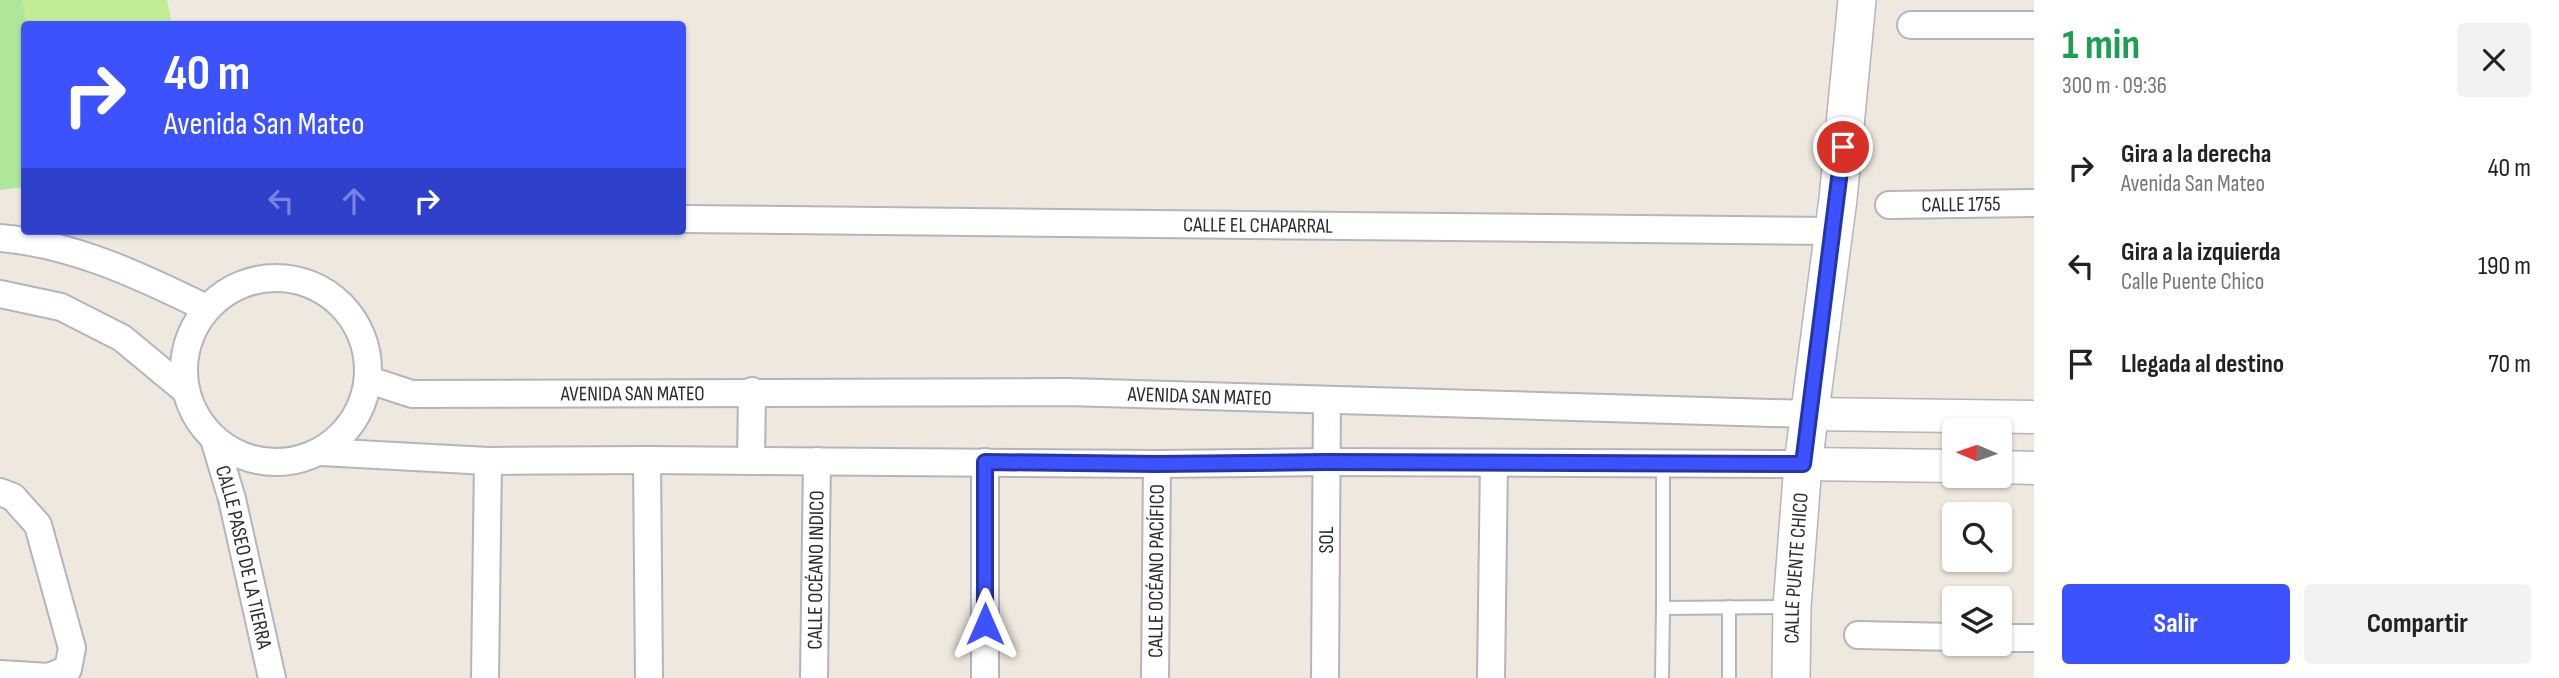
<!DOCTYPE html>
<html lang="es">
<meta charset="utf-8">
<style>
:root{--surface:#fff;--page:#f2f2f2;--text:#222;--muted:#767676;--accent:#3b52fe}
body{margin:0;font-family:"Sofia Sans Condensed",sans-serif;background:var(--page);color:var(--text);height:100vh;display:flex;flex-direction:column;font-size:26px;white-space:nowrap}
*{box-sizing:border-box;margin:0}
p{font-size:23px;color:var(--muted)}
.icon{flex:none;width:38px;height:38px;fill:none;stroke:currentColor;stroke-width:2;stroke-linecap:round;stroke-linejoin:round}
.map{position:relative;flex:1;overflow:hidden}
.side{display:flex;flex-direction:column;background:var(--surface);width:525px}
.side>*{flex:none}
.banner{position:absolute;left:21px;top:21px;width:665px;height:214px;border-radius:7px;box-shadow:0 2px 5px #0004;background:#3b52fe;color:#fff;overflow:hidden}
.needle{width:46px;rotate:272deg}
.fabs{position:absolute;left:1942px;top:418px;display:grid;gap:14px}
.fabs a{display:grid;place-items:center;width:70px;height:70px;border-radius:7px;background:var(--surface);box-shadow:0 2px 5px #0004;font-size:35px}
.pin{position:absolute;display:grid;place-items:center;width:60px;height:60px;color:#fff;margin:-30px;border:4px solid #fff;border-radius:50%;box-shadow:0 2px 7px #0007}
.me{position:absolute;width:77px;margin:-38px;rotate:0deg;stroke-linejoin:round;filter:drop-shadow(0 0 5px #0008)}
.turn{display:flex;align-items:center;gap:24px;height:147px;padding:0 28px;font-size:32px}
.turn .icon{width:91px;height:91px;stroke-width:2.5}
.turn b{display:block;font-size:49px;line-height:60px}
.lanes{display:flex;align-items:center;height:66px;padding:0 28px;background:#0003;justify-content:center;gap:35px;direction:ltr}
.lanes .off{opacity:.35}
.round{display:grid;place-items:center;flex:none;width:74px;height:74px;border-radius:7px;background:var(--page)}
.overview{display:flex;align-items:center;justify-content:space-between;height:119px;padding:0 28px}
h1{font-size:42px;font-weight:700;line-height:52px;color:#1e9e55}
.primary-button{display:flex;gap:14px;margin-top:auto;padding:14px 28px}
.primary-button a{flex:1;height:80px;border-radius:7px;background:var(--accent);color:#fff;font-size:28px;font-weight:700;line-height:80px;text-align:center}
.primary-button a+a{background:var(--page);color:var(--text)}
ul{padding:0;list-style:none}
li{display:flex;align-items:center;gap:21px;height:98px;padding:0 28px}
li div{flex:1}
li b{display:block;font-size:26px}
li em{font-style:normal}
main{display:flex;flex:1;min-height:0}
.map>svg:first-child{display:block}
.green{fill:#aee69a}
.pitch{fill:#c2ed95}
.lines{fill:none;stroke-linecap:round;stroke-linejoin:round}
.service-casing{stroke:#b2b4c0;stroke-width:16}
.minor-casing{stroke:#b2b4c0;stroke-width:30}
.tertiary-casing{stroke:#b2b4c0;stroke-width:35}
.secondary-casing{stroke:#b2b4c0;stroke-width:40}
.service{stroke:#fff;stroke-width:12}
.minor{stroke:#fff;stroke-width:26}
.tertiary{stroke:#fff;stroke-width:32}
.secondary{stroke:#fff;stroke-width:37}
.route-casing{stroke:#2635a5;stroke-width:18}
.route{stroke:#3b52fe;stroke-width:12}
.labels{text-anchor:middle;stroke-width:5;stroke-linejoin:round;paint-order:stroke}
.street-label{font-size:21px;fill:#2c2c2c;stroke:#fff}
</style>
<main>
<div class="map">
<svg width="2034" height="678" viewBox="0 0 2034 678">
<rect width="100%" height="100%" fill="#eee8de"/>
<polygon class="green" points="0,0 23,0 28,24 24,24 24,187 0,190"/>
<polygon class="pitch" points="22,0 167,0 172,24 27,24"/>
<g class="lines">
<g class="service-casing">
<g id="service">
<polyline points="1663,464 1663,608"/>
<polyline points="1729,607 1729,678"/>
<polyline points="1662,678 1663,608 1789,607"/>
</g>
</g>
<g class="minor-casing">
<g id="minor">
<polyline points="1911,25 2034,25"/>
<path id="s1" d="M1889,205L2034,203"/>
<path id="s2" d="M682,219L1833,231"/>
<path d="M0,238C73,244 141,276 206,308"/>
<circle cx="276" cy="370" r="92"/>
<polyline points="0,294 61,307 122,338 186,391"/>
<path id="s3" d="M369,380L412,394L1068,392L1808,414"/>
<path id="s4" d="M214,439L232,499L272,678"/>
<polyline points="321,452 488,461 647,460 1157,464 1326,462 1803,464"/>
<polyline points="647,460 649,678"/>
<polyline points="751,461 752,391"/>
<polyline points="985,462 985,678"/>
<polyline points="0,492 13,497 38,525 72,648 68,669 49,677 0,674"/>
<polyline points="1858,635 1955,637"/>
<polyline points="2000,638 2034,638"/>
<polyline points="485,678 488,461"/>
<path id="s5" d="M814,678L817,461"/>
<path id="s6" d="M1155,678L1157,464"/>
<path id="s7" d="M1325,678L1327,401"/>
<polyline points="1491,678 1494,463"/>
</g>
</g>
<g class="tertiary-casing">
<g id="tertiary">
<polyline points="1808,414 2034,417"/>
<polyline points="1803,464 1955,466"/>
<polyline points="2000,467 2034,468"/>
</g>
</g>
<g class="secondary-casing">
<g id="secondary">
<path id="s8" d="M1791,678L1792,607L1803,464L1838,199L1857,0"/>
</g>
</g>
<use href="#service" class="service"/>
<use href="#minor" class="minor"/>
<use href="#tertiary" class="tertiary"/>
<use href="#secondary" class="secondary"/>
</g>
<g class="lines">
<g class="route-casing">
<polyline id="route" points="985,624 985,462 1157,464 1326,462 1803,464 1843,147"/>
</g>
<use href="#route" class="route"/>
</g>
<g class="labels">
<g class="street-label">
<text dy="7" stroke="none"><textPath href="#s1" startOffset="72">CALLE 1755</textPath></text>
<text dy="7" stroke="none"><textPath href="#s2" startOffset="576">CALLE EL CHAPARRAL</textPath></text>
<text dy="7" stroke="none"><textPath href="#s3" startOffset="266">AVENIDA SAN MATEO</textPath></text>
<text dy="7" stroke="none"><textPath href="#s3" startOffset="833">AVENIDA SAN MATEO</textPath></text>
<text dy="7" stroke="none"><textPath href="#s7" startOffset="138">SOL</textPath></text>
<text dy="7" stroke="none"><textPath href="#s4" startOffset="122">CALLE PASEO DE LA TIERRA</textPath></text>
<text dy="7" stroke="none"><textPath href="#s8" startOffset="110">CALLE PUENTE CHICO</textPath></text>
<text dy="7" stroke="none"><textPath href="#s5" startOffset="108">CALLE OCÉANO INDICO</textPath></text>
<text dy="7" stroke="none"><textPath href="#s6" startOffset="107">CALLE OCÉANO PACÍFICO</textPath></text>
</g>
</g>
</svg>
<div class="fabs">
<a><svg class="needle" viewBox="-14 -14 28 28"><path d="M0-13l5 13h-10z" fill="#e53935"/><path d="M0 13l5-13h-10z" fill="#767676"/></svg></a>
<a><svg class="icon" aria-label="search" viewBox="0 0 24 24"><circle cx="10" cy="10" r="6"/><path d="M15 15l6 6"/></svg></a>
<a><svg class="icon" aria-label="layers" viewBox="0 0 24 24"><path d="M12 4l9 5-9 5-9-5zM3 14l9 5 9-5"/></svg></a>
</div>
<div class="pin" style="left:1843px;top:147px;background:#d93025"><svg class="icon" aria-label="arrive" viewBox="0 0 24 24"><path d="M6 21V4h12l-3 4 3 4H6"/></svg></div>
<svg class="me" style="left:985px;top:624px" viewBox="-20 -20 40 40"><path d="M0-17L14 15 0 8-14 15z" fill="#3b52fe" stroke="#fff" stroke-width="4"/></svg>
<div class="banner">
<div class="turn"><svg class="icon" aria-label="right" viewBox="0 0 24 24"><path d="M7 20v-9h11M14 6l5 5-5 5"/></svg><div><b>40 m</b>Avenida San Mateo</div></div>
<div class="lanes"><svg class="icon off" aria-label="left" viewBox="0 0 24 24"><path d="M17 20v-9H6M10 6l-5 5 5 5"/></svg><svg class="icon off" aria-label="ahead" viewBox="0 0 24 24"><path d="M12 20V5M6 11l6-6 6 6"/></svg><svg class="icon" aria-label="right" viewBox="0 0 24 24"><path d="M7 20v-9h11M14 6l5 5-5 5"/></svg></div>
</div>
</div>
<section class="side">
<div class="overview"><div><h1>1 min</h1><p>300 m · 09:36</p></div><a class="round"><svg class="icon" aria-label="close" viewBox="0 0 24 24"><path d="M6 6l12 12M18 6L6 18"/></svg></a></div>
<ul>
<li><svg class="icon" aria-label="right" viewBox="0 0 24 24"><path d="M7 20v-9h11M14 6l5 5-5 5"/></svg><div><b>Gira a la derecha</b><p>Avenida San Mateo</p></div><em>40 m</em></li>
<li><svg class="icon" aria-label="left" viewBox="0 0 24 24"><path d="M17 20v-9H6M10 6l-5 5 5 5"/></svg><div><b>Gira a la izquierda</b><p>Calle Puente Chico</p></div><em>190 m</em></li>
<li><svg class="icon" aria-label="arrive" viewBox="0 0 24 24"><path d="M6 21V4h12l-3 4 3 4H6"/></svg><div><b>Llegada al destino</b></div><em>70 m</em></li>
</ul>
<div class="primary-button"><a>Salir</a><a>Compartir</a></div>
</section>
</main>
